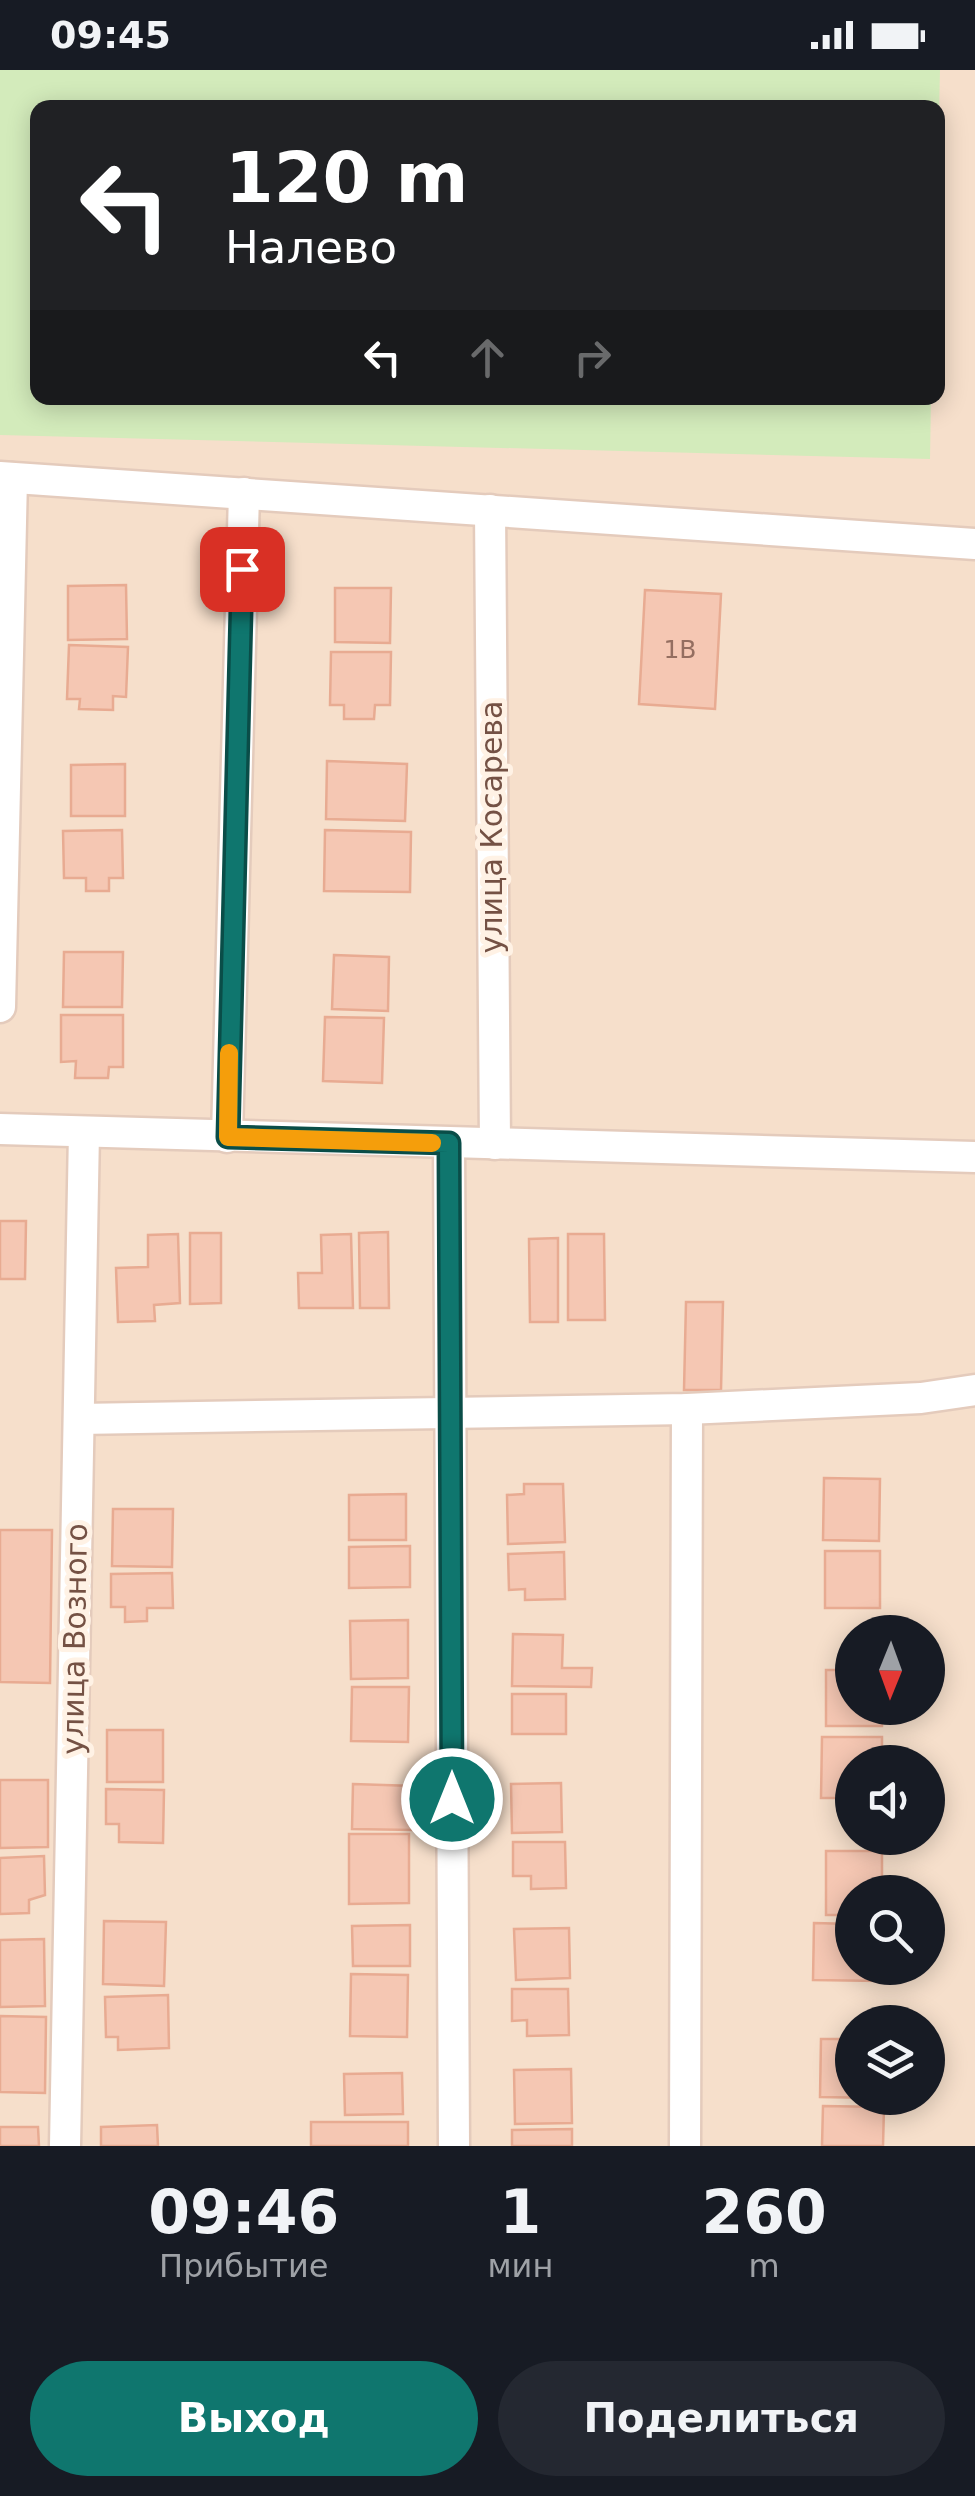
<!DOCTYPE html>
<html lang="ru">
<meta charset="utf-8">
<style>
:root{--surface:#171b24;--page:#242831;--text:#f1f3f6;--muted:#9ea1a6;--accent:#0f766e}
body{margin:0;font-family:"DejaVu Sans",sans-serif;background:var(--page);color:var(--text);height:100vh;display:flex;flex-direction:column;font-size:38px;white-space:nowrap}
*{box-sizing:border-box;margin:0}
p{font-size:32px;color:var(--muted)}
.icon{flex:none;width:55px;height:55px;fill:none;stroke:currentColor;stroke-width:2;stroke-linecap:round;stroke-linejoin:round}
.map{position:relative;height:2076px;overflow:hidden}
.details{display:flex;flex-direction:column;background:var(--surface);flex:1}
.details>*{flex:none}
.top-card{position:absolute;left:30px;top:30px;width:915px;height:305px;border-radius:20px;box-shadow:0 5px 25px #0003;background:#202124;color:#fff;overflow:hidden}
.needle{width:65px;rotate:181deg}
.fabs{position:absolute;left:835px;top:1545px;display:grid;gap:20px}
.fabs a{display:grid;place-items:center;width:110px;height:110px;border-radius:50%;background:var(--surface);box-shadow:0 5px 25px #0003;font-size:50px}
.pin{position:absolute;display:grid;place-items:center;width:85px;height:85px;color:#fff;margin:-42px;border-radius:20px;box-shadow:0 5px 15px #0006}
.me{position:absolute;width:110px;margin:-55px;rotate:0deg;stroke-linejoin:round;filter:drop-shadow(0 0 8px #0008)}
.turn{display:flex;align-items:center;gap:35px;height:210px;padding:0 30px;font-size:45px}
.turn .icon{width:130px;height:130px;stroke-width:2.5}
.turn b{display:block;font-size:70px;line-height:85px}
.lanes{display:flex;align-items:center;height:95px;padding:0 30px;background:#0003;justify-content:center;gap:50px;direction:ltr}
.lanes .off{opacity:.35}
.eta{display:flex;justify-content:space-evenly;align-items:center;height:170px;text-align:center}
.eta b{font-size:60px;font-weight:600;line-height:70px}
.button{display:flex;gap:20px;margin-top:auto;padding:20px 30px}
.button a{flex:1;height:115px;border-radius:60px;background:var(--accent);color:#fff;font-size:40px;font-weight:600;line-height:115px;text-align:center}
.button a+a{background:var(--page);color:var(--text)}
.status{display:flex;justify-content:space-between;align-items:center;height:70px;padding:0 50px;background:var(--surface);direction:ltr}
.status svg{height:28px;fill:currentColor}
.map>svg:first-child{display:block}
.residential{fill:#f6dfcb;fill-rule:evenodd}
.green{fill:#d3ebbb}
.building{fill:#f5c7b3;stroke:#e8ab92;stroke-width:2.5}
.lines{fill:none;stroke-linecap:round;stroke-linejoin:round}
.minor-casing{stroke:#e4cbbc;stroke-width:35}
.minor{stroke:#fff;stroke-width:30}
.route-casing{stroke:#0a4d48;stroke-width:25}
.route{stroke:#0f766e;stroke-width:18}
.slow{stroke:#f59e0b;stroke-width:18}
.labels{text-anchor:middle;stroke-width:10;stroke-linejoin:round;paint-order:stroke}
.number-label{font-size:25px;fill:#946e60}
.street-label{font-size:30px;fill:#745144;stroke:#fff2e5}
</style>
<div class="status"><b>09:45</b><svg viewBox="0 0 49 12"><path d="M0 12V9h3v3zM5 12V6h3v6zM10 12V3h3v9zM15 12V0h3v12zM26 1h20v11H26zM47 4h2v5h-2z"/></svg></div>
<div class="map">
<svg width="975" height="2076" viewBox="0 0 975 2076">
<rect width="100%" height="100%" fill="#feeedd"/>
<path class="residential" d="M0,0H975V2076H0ZM38,38H938V328H38ZM852,1562H928V1638H852ZM852,1692H928V1768H852ZM852,1822H928V1898H852ZM852,1952H928V2028H852Z"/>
<polygon class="green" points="0,0 940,0 938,91 938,38 38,38 38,328 931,328 930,389 0,365"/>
<g class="building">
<polygon points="126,515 127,569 68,570 68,516"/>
<polygon points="335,518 391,518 390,573 335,572"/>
<polygon points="645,520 721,524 715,639 639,634"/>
<polygon points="69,575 128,577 126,627 113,626 113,640 79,639 80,629 67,629"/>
<polygon points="331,582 391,582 390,635 375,635 374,649 344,649 344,635 330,635"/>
<polygon points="327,691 407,694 405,751 326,749"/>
<polygon points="125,694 125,746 71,746 71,695"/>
<polygon points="122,760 123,808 109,808 109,821 86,821 86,808 64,808 63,761"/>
<polygon points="325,760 411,762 410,822 324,821"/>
<polygon points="64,882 123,882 122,937 63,937"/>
<polygon points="334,885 389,887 388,941 332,939"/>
<polygon points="61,945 123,945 123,997 109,997 108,1008 75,1008 76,991 61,992"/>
<polygon points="325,947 384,948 382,1013 323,1011"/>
<polygon points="0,1151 26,1151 25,1209 0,1209"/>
<polygon points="388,1162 389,1238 360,1238 359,1163"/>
<polygon points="190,1163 221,1163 221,1233 190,1234"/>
<polygon points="178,1164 180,1233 154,1235 155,1251 118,1252 116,1198 148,1197 148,1165"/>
<polygon points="351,1164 353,1238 299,1238 298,1203 322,1203 321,1165"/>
<polygon points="568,1164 604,1164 605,1250 568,1250"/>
<polygon points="558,1168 558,1252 530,1252 529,1169"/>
<polygon points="686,1232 723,1232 721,1320 684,1320"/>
<polygon points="824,1408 880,1409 879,1471 823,1470"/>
<polygon points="524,1414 563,1414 565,1472 508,1474 507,1425 524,1424"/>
<polygon points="406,1424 406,1470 349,1470 349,1425"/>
<polygon points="113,1439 173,1439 172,1497 112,1496"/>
<polygon points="0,1460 52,1460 50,1613 0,1612"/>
<polygon points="410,1476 410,1517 349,1518 349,1477"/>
<rect x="825" y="1481" width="55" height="57"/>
<polygon points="564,1482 565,1529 525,1530 525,1519 509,1520 508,1484"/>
<polygon points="172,1503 173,1538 147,1538 147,1551 125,1552 125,1537 111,1537 111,1504"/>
<polygon points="408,1550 408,1608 351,1609 350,1551"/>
<polygon points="513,1564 563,1565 562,1598 592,1598 591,1617 512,1616"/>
<polygon points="826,1600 852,1600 852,1638 882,1638 882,1656 826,1656"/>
<polygon points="352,1617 409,1617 408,1672 351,1671"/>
<rect x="512" y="1624" width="54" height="40"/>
<rect x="107" y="1660" width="56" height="52"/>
<polygon points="822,1667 882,1667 882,1692 852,1692 852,1728 821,1728"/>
<polygon points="0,1710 48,1710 48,1777 0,1778"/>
<polygon points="561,1713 562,1762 512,1763 511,1714"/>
<polygon points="353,1714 414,1716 413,1760 352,1759"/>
<polygon points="106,1719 164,1720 163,1773 119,1772 119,1754 106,1754"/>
<polygon points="349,1764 409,1764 409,1833 349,1834"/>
<polygon points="513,1772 565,1772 566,1818 531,1819 531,1806 513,1806"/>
<polygon points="826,1781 882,1781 882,1822 852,1822 852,1845 826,1845"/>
<polygon points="44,1786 45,1825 29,1830 29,1843 0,1844 0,1788"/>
<polygon points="104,1851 166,1852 164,1916 103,1914"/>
<polygon points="814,1853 852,1854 852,1898 880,1898 880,1911 813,1910"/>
<polygon points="410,1855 410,1896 353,1896 352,1856"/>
<polygon points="569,1858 570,1908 516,1910 514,1859"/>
<polygon points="44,1869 45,1936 0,1937 0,1870"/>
<polygon points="351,1904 408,1905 407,1967 350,1966"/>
<polygon points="512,1919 568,1919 569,1965 527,1966 527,1950 512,1951"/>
<polygon points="168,1925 169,1978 118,1980 118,1967 106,1967 105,1927"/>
<polygon points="0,1946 46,1947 45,2023 0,2022"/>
<polygon points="821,1969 852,1969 852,2028 879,2028 820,2027"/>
<polygon points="571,1999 572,2053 515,2054 514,2000"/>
<polygon points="402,2003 403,2044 345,2045 344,2004"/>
<polygon points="823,2036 884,2037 883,2076 822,2076"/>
<rect x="311" y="2052" width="97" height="24"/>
<polygon points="157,2055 158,2076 101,2076 101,2057"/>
<polygon points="0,2057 38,2057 39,2076 0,2076"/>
<polygon points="572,2059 572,2076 512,2076 512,2060"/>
</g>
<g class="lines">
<g class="minor-casing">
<g id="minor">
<polyline points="0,407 975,474"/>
<polyline points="490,440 495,1074"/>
<polyline points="0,937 12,408"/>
<polyline points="0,1059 975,1087"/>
<polyline points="227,1067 244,423"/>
<polyline points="449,1073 454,2076"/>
<polyline points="79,1349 687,1339 921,1328 975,1320"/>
<polyline points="65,2076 84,1062"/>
<polyline points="685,2076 687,1339"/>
</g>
</g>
<use href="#minor" class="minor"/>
</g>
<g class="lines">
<g class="route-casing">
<polyline id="route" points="242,499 228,1067 449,1073 452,1729"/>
</g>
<use href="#route" class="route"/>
<polyline class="slow" points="229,983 228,1067 432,1073"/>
</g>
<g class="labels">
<g class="number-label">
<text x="680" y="588">1В</text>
</g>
<g class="street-label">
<text transform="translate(492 757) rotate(-90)" y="10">улица Косарева</text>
<text transform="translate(75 1569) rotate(-89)" y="10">улица Возного</text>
</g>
</g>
</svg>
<div class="fabs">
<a><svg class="needle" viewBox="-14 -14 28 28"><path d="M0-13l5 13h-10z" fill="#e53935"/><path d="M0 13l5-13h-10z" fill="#9ea1a6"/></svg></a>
<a><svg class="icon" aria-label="sound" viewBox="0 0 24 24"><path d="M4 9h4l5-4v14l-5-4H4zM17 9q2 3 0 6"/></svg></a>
<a><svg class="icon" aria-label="search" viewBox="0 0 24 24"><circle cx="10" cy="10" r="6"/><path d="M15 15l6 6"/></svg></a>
<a><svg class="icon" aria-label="layers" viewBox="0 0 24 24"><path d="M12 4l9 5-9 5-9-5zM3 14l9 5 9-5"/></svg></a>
</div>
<div class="pin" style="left:242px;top:499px;background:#d93025"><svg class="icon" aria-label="arrive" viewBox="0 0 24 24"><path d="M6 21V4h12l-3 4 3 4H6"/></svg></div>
<svg class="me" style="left:452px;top:1729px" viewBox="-20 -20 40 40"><circle r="17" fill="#0f766e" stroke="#fff" stroke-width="3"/><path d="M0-11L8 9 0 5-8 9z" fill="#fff"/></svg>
<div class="top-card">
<div class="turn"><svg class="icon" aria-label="left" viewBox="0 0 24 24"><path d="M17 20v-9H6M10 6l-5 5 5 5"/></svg><div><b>120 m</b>Налево</div></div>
<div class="lanes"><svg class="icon" aria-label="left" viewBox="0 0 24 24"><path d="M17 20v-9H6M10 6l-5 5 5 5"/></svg><svg class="icon off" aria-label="ahead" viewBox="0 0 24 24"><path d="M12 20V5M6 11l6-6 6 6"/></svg><svg class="icon off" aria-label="right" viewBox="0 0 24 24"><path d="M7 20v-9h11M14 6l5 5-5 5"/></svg></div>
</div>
</div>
<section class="details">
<div class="eta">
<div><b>09:46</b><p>Прибытие</p></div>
<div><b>1</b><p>мин</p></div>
<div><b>260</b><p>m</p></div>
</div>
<div class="button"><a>Выход</a><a>Поделиться</a></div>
</section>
